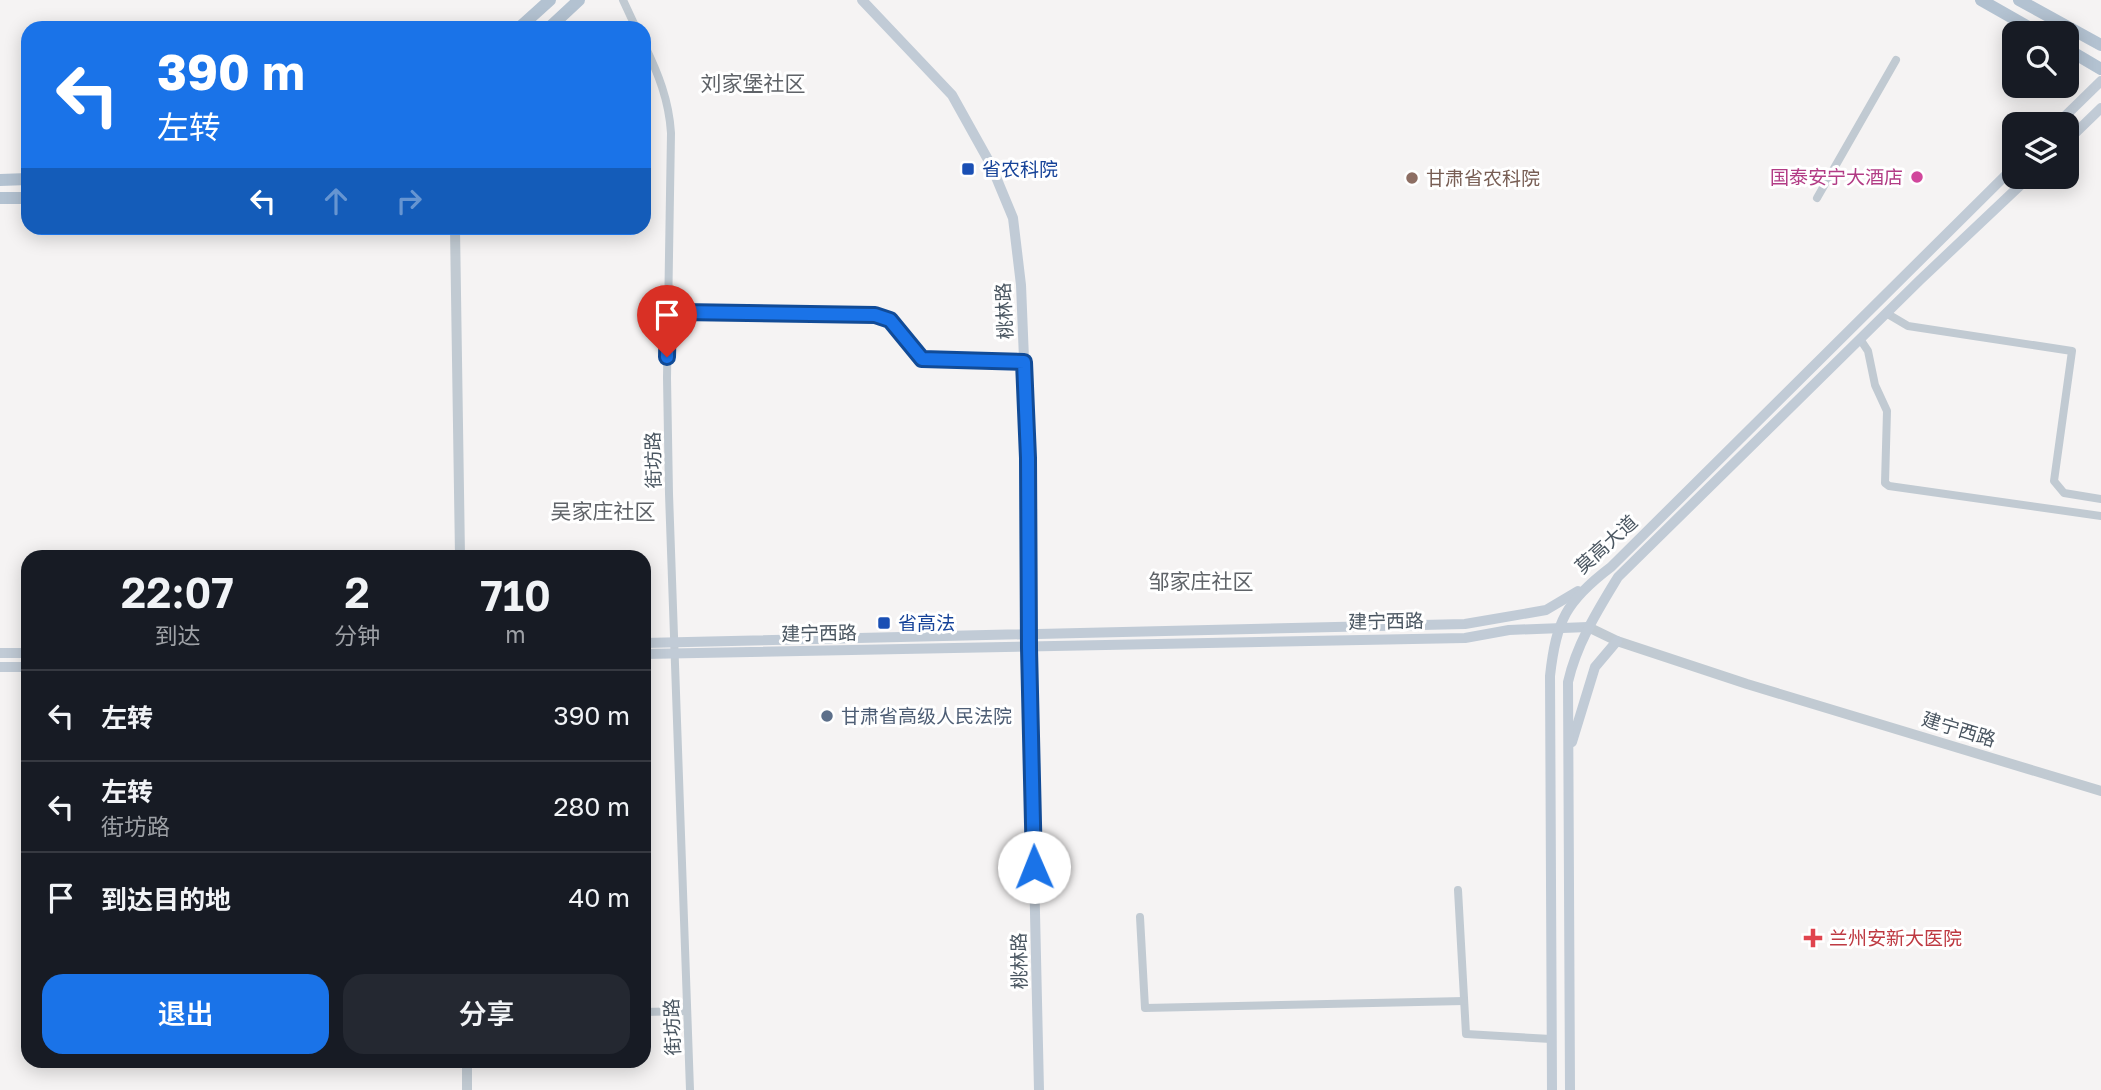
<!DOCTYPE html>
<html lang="zh">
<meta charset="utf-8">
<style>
:root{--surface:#171b24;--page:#242831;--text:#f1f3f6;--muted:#9ea1a6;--line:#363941;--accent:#1a73e8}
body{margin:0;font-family:"Golos Text","Noto Sans SC",sans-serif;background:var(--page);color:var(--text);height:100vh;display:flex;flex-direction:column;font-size:26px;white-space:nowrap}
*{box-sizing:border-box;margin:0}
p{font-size:23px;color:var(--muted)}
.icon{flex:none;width:38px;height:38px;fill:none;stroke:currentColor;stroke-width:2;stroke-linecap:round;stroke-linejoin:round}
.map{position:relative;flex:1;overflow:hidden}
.side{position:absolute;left:21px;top:550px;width:630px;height:518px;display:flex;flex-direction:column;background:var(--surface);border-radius:21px;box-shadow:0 4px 18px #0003}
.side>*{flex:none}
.top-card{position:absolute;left:21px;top:21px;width:630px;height:214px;border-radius:21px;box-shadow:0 4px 18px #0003;background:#1a73e8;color:#fff;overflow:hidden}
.controls{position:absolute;left:2002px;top:21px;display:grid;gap:14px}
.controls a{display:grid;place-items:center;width:77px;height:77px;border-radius:14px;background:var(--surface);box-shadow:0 4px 18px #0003;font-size:35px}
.pin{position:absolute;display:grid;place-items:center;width:60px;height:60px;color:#fff;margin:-72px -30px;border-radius:50% 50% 50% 0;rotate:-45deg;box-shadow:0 0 7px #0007}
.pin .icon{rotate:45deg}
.me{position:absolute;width:77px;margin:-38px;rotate:359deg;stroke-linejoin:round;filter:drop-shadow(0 0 5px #0008)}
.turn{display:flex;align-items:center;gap:24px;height:147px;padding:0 21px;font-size:32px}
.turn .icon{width:91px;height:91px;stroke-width:2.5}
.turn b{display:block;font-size:49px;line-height:60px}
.lanes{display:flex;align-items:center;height:66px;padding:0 21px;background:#0003;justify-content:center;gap:35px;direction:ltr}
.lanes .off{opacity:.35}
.eta{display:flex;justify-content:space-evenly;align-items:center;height:119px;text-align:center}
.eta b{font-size:42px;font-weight:600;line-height:49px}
.action{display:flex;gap:14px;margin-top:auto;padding:14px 21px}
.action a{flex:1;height:80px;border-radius:21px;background:var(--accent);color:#fff;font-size:28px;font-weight:600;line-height:80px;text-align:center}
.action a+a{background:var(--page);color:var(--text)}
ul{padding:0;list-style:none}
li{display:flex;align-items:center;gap:21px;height:91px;padding:0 21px;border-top:2px solid var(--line)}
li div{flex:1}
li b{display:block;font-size:26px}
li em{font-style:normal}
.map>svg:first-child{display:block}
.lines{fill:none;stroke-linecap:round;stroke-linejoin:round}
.minor{stroke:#c1cad2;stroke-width:8}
.tertiary{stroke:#c1cad2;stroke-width:10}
.secondary{stroke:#c1cbd6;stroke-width:10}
.primary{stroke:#b3c2d1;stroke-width:12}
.route-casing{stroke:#114b97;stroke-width:18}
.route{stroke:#1a73e8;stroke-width:12}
.transit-dot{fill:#1a4fb4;stroke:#fff;stroke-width:2.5}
.hotel-dot{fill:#d1479c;stroke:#fff;stroke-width:2.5}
.education-dot{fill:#8d6e63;stroke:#fff;stroke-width:2.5}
.service-dot{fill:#5c6f8a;stroke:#fff;stroke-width:2.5}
.health-dot{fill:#e0444e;stroke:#fff;stroke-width:2.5}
.labels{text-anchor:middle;stroke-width:6;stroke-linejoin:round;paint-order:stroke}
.transit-label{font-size:19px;fill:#164399;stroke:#fff;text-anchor:start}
.hotel-label{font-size:19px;fill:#b23c85;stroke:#fff;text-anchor:end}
.education-label{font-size:19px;fill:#785e54;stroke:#fff;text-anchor:start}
.street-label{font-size:19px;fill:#4a5661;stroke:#fff}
.service-label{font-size:19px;fill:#4e5e75;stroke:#fff;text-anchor:start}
.health-label{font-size:19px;fill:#be3a42;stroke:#fff;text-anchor:start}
.neighbourhood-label{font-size:21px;fill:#5f6368;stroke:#fff}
</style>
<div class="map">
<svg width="2101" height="1090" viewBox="0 0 2101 1090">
<rect width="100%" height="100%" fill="#f5f3f3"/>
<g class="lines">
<g class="minor">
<polyline points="623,0 636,28"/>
<path d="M644,44C658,73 669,100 671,133L667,378L669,494L690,1090"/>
<polyline points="1817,198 1896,60"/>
<polyline points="1886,313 1908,326 2072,351 2054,481 2064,493 2101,499"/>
<polyline points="668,316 681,312 875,315 890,320 922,359 1024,362"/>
<polyline points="1860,339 1868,351 1875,385 1887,411 1885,483 1889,486 2101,516"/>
<polyline points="1458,890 1466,1034 1551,1039"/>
<polyline points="1140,917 1145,1008 1464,1001"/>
<polyline points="644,1012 687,1011"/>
</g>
<g class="tertiary">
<polyline points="455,228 460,556"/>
<polyline points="1588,627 1617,641 1747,684 2101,791"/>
<polyline points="467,1060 467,1090"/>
</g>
<g class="secondary">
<polyline points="862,0 952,95 991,165 1013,218 1021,285 1028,458 1029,647 1039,1090"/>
<polyline points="2057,124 2101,81"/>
<polyline points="2067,141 2101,108"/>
<polyline points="644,643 1465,624 1546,610 1578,591"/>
<polyline points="0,653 28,653"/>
<polyline points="644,654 1465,638 1509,630 1588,627"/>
<polyline points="0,667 28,667"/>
<polyline points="1572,742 1595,667 1617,641"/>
<path d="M1552,1090L1550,676C1556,621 1566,601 1611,567L2014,167"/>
<path d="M1570,1090L1568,682C1577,643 1598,610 1618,577L1920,280L2029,177"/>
</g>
<g class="primary">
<polyline points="1981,0 2039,33"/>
<polyline points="2019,0 2101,45"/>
<polyline points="519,28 550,0"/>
<polyline points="549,28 579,0"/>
<polyline points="2067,49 2101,69"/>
<polyline points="0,180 28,179"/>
<polyline points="0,198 28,198"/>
</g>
</g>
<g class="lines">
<g class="route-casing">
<polyline id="route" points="667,357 668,316 681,312 875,315 890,320 922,359 1024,362 1028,458 1029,648 1034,867"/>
</g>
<use href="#route" class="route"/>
</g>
<g class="transit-dot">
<rect x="961" y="162" width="14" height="14" rx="3.5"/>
<rect x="877" y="616" width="14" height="14" rx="3.5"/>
</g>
<circle class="hotel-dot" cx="1917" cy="177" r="7"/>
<circle class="education-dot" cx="1412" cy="178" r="7"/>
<circle class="service-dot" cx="827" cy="716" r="7"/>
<path class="health-dot" d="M1809.5 927.5h7v7h7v7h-7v7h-7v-7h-7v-7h7z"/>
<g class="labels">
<g class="transit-label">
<text x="982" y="176">省农科院</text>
<text x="898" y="630">省高法</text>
</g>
<g class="hotel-label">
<text x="1903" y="184">国泰安宁大酒店</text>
</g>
<g class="education-label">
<text x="1426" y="185">甘肃省农科院</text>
</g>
<g class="street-label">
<text transform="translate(1004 311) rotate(-93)" y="7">桃林路</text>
<text transform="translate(653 460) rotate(-91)" y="7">街坊路</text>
<text transform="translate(1606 544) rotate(-42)" y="7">莫高大道</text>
<text transform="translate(1386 621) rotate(-1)" y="7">建宁西路</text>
<text transform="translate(819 633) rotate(-1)" y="7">建宁西路</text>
<text transform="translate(1959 729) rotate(17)" y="7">建宁西路</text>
<text transform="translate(1019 961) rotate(-91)" y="7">桃林路</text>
<text transform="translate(672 1027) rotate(-92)" y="7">街坊路</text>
</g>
<g class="service-label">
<text x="841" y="723">甘肃省高级人民法院</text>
</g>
<g class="health-label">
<text x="1829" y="945">兰州安新大医院</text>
</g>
<g class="neighbourhood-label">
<text x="753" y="91">刘家堡社区</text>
<text x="603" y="519">吴家庄社区</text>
<text x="1201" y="589">邹家庄社区</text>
</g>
</g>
</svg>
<div class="controls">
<a><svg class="icon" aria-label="search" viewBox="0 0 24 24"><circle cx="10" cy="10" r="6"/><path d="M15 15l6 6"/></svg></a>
<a><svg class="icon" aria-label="layers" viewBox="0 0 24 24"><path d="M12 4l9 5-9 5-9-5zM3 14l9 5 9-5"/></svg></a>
</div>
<div class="pin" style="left:667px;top:357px;background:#d93025"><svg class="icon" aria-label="arrive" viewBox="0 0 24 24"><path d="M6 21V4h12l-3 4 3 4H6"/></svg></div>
<svg class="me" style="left:1034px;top:867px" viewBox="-20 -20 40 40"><circle r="19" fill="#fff"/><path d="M0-13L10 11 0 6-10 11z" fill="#1a73e8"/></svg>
<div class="top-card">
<div class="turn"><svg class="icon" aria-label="left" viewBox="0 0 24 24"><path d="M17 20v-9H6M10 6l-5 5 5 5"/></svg><div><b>390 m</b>左转</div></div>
<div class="lanes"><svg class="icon" aria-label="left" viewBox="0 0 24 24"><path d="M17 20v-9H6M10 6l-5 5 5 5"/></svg><svg class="icon off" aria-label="ahead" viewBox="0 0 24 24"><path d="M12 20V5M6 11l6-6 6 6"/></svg><svg class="icon off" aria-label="right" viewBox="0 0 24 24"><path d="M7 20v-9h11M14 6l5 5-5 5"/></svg></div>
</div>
<section class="side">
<div class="eta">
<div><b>22:07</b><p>到达</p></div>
<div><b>2</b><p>分钟</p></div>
<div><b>710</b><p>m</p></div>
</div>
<ul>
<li><svg class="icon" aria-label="left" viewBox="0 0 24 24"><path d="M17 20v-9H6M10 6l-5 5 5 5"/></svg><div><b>左转</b></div><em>390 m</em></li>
<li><svg class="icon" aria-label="left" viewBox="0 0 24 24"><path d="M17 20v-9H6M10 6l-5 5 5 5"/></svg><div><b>左转</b><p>街坊路</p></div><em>280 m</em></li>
<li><svg class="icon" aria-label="arrive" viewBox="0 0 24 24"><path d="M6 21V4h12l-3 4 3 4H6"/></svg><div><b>到达目的地</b></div><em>40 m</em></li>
</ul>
<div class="action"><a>退出</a><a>分享</a></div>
</section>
</div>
